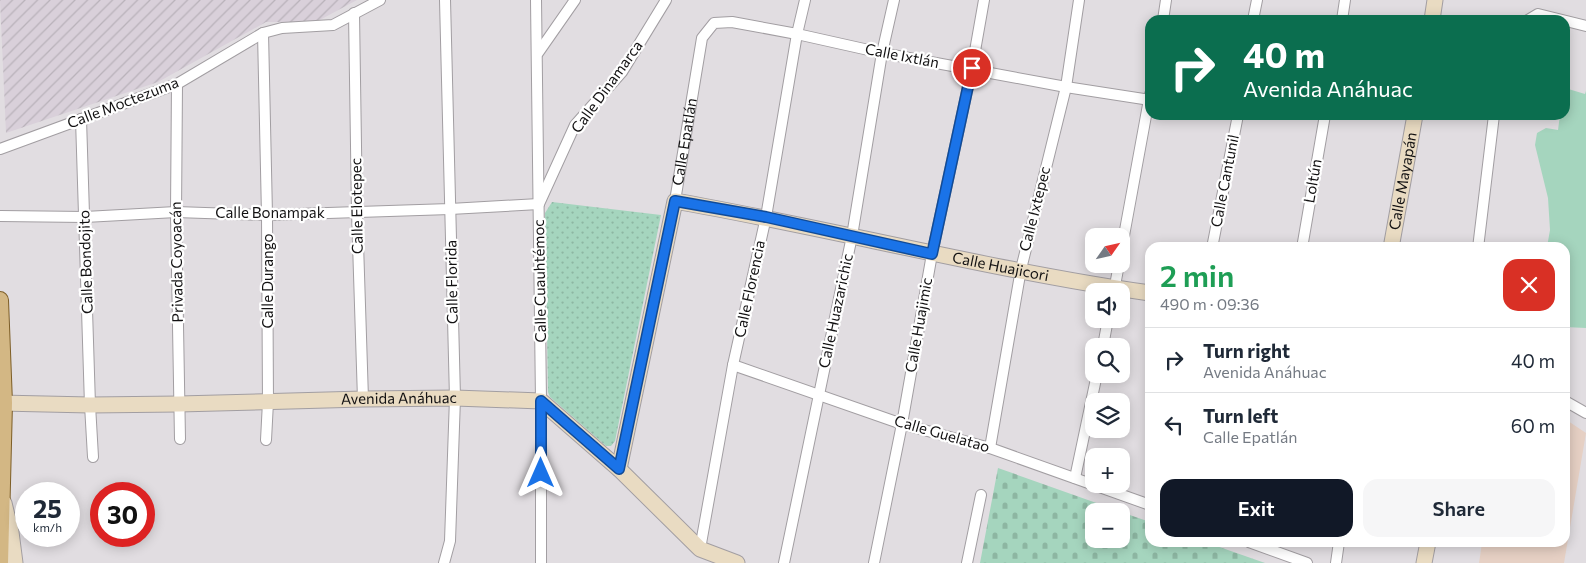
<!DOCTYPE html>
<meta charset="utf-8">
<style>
:root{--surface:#fff;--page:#f6f6f7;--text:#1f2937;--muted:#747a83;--line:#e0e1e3;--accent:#111827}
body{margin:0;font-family:Commissioner,sans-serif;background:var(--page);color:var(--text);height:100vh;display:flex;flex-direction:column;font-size:19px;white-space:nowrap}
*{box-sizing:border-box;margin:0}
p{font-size:16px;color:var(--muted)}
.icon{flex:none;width:28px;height:28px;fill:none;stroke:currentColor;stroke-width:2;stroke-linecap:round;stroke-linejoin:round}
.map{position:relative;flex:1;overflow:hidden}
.details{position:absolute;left:1145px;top:242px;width:425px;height:305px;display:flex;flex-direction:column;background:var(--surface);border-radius:15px;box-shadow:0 2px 12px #0003}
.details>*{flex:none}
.banner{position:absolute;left:1145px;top:15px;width:425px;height:105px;border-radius:15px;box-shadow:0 2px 12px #0003;background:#0b6e4f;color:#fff;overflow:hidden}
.needle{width:32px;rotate:56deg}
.tools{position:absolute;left:1085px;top:228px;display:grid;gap:10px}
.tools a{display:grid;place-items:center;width:45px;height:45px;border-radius:10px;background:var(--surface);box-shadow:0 2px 12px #0003;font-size:25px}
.speed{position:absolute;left:15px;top:482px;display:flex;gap:10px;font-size:25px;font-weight:700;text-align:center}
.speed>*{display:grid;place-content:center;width:65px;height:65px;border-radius:50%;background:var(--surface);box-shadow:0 2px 12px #0003;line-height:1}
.speed small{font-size:12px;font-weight:400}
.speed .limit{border:8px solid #d22;background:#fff;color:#111}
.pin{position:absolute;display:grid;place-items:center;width:42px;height:42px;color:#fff;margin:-21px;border:2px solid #fff;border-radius:50%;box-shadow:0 1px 5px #0007}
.me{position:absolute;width:55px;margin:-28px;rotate:0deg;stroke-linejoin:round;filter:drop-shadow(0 0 4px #0008)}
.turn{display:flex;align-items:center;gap:18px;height:105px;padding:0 15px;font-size:22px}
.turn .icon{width:65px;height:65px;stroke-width:2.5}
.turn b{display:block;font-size:35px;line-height:42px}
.round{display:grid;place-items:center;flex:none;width:52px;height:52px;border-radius:15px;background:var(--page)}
.headline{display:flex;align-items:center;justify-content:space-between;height:85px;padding:0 15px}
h1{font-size:30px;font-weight:600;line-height:38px;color:#1e9e55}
.cta{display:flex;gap:10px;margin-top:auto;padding:10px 15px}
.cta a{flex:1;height:58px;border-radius:15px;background:var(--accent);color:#fff;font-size:20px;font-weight:600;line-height:58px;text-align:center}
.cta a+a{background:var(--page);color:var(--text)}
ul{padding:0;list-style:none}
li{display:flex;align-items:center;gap:15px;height:65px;padding:0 15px;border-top:1px solid var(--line)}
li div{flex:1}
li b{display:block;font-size:19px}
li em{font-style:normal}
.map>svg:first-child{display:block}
.industrial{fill:url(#industrial-furrows)}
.education{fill:#e6d0c4}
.grass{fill:#a5d5be}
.cemetery{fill:url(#cemetery-stones)}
.park{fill:url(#park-dots)}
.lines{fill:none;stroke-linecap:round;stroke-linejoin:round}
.street-casing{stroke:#a29ea2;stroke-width:12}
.secondary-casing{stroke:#a29ea2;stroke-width:17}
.primary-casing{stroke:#7d5e27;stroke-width:18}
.street{stroke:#fff;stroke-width:10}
.secondary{stroke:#e9dbc2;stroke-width:15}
.primary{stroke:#d3b784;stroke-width:16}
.route-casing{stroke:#114b97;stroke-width:12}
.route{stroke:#1a73e8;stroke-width:9}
.labels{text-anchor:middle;stroke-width:4.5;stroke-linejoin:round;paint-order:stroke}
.street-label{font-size:15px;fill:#121112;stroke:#fff}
</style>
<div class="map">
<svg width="1586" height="563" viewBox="0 0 1586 563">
<defs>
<pattern id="industrial-furrows" width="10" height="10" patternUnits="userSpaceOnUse" patternTransform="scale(1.25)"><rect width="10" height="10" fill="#d9d0da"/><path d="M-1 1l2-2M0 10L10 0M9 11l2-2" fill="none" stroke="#b9b2ba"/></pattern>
<pattern id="cemetery-stones" width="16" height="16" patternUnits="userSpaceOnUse" patternTransform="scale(1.25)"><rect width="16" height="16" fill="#a5d5be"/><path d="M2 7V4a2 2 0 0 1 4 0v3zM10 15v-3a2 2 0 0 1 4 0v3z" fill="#8db6a2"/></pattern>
<pattern id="park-dots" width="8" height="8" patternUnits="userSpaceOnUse" patternTransform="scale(1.25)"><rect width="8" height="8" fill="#a5d5be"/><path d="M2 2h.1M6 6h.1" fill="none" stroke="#8db6a2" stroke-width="1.8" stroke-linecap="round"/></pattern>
</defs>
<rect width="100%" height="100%" fill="#e1dde1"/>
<polygon class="industrial" points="0,0 357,0 316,22 266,22 158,82 6,133"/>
<polygon class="education" points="1565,419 1586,433 1564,563 1479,563 1482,543 1565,542"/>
<polygon class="grass" points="1565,88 1585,94 1586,91 1586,328 1565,327 1565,248 1547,247 1550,230 1548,198 1535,145 1537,133 1546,128 1558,130 1560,115 1565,115"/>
<polygon class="cemetery" points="998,468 1119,511 1094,511 1094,539 1121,539 1121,512 1150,522 1150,542 1208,543 1265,563 980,563"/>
<polygon class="park" points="552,202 661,215 615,441 611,446 606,446 550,397 548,392 545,213"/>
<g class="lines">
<g class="street-casing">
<g id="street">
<polyline points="536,0 541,401 541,563"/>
<polyline points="354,13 357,212 363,399"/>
<polyline points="1163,20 1166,0"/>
<polyline points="1253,20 1257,0"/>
<polyline points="1342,20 1345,0"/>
<polyline points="1528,20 1538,14 1586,26"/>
<polyline points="263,33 267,215 268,402 266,440"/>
<polyline points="538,53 575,0"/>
<polyline points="177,84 176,212 180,439"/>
<polyline points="81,119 90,405 93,457"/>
<polyline points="0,149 177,84 263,33 282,28 333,25 380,0"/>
<path id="s1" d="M675,201L702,38L714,23L732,22L797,34L882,53L1066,87L1150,100"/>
<polyline points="0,216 85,217 176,212 267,215 450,209 539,204 575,125 622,72 666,0"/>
<polyline points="1212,248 1238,115"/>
<polyline points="1302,248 1325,115"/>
<polyline points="1478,248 1494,115"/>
<polyline points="1121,252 1150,94"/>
<polyline points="1114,291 1119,264"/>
<polyline points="1103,346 1108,319"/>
<polyline points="733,365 902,424 990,448 1150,505"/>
<polyline points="1565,401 1586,413"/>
<polyline points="990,448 1021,269 1066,87 1079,0"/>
<polyline points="1075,478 1097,374"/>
<polyline points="1249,542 1307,563"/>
<polyline points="700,549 733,365 766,217 797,34 805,0"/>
<polyline points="444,563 450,541 455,398 445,0"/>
<polyline points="784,563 852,236 882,53 894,0"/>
<polyline points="874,563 902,424 932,254 972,68 984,0"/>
<polyline points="967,563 981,495"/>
<polyline points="1336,563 1339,542"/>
</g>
</g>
<g class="secondary-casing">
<g id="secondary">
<polyline points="1432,20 1435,0"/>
<path id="s2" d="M1391,248L1415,115"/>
<path id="s3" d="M0,403L90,405L179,404L363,399L455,398L541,401L619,469L700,549L737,563"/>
<path id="s4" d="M619,469L675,201C834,229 990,270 1150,293"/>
<polyline points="4,503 11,532 15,563"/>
<polyline points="1424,563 1428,542"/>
</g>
</g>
<g class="primary-casing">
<polyline id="primary" points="0,300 4,403 0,563"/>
</g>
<use href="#street" class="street"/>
<use href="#secondary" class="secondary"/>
<use href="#primary" class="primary"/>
</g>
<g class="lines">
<g class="route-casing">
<polyline id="route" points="541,473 541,401 619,469 675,201 766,217 932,254 972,68"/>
</g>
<use href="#route" class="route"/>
</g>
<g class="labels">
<g class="street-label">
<text transform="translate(902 56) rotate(11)" y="5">Calle Ixtlán</text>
<text transform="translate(607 87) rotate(-54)" y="5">Calle Dinamarca</text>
<text transform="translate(123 103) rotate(-21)" y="5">Calle Moctezuma</text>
<text dy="5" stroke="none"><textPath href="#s1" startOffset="60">Calle Epatlán</textPath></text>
<text transform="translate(1225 181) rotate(-79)" y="5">Calle Cantunil</text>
<text transform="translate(1313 181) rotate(-80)" y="5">Loltún</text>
<text dy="5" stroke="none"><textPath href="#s2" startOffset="68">Calle Mayapán</textPath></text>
<text transform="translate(357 206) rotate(-91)" y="5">Calle Elotepec</text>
<text transform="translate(1035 209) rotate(-76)" y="5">Calle Ixtepec</text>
<text x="270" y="218">Calle Bonampak</text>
<text transform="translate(86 262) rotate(-92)" y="5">Calle Bondojito</text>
<text transform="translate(177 262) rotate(-91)" y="5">Privada Coyoacán</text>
<text dy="5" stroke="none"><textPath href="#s4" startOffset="606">Calle Huajicori</textPath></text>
<text transform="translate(268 281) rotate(-90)" y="5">Calle Durango</text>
<text transform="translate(540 281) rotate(-91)" y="5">Calle Cuauhtémoc</text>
<text transform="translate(452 282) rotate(-91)" y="5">Calle Florida</text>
<text transform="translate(750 289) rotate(-78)" y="5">Calle Florencia</text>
<text transform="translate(836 311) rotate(-78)" y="5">Calle Huazarichic</text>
<text transform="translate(919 325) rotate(-80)" y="5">Calle Huajimic</text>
<text dy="5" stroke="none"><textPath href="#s3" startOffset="399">Avenida Anáhuac</textPath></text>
<text transform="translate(942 434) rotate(16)" y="5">Calle Guelatao</text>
</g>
</g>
</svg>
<div class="tools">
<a><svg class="needle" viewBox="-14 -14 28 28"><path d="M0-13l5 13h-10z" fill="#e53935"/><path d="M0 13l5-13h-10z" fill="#747a83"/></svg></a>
<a><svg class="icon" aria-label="sound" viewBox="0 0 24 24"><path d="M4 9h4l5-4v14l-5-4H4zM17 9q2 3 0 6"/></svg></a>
<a><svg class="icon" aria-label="search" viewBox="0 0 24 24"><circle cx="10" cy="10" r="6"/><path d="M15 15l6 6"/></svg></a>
<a><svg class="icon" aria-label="layers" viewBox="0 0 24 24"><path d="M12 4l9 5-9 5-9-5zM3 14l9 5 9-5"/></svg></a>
<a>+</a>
<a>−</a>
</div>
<div class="speed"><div>25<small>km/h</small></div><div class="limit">30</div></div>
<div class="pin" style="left:972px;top:68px;background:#d93025"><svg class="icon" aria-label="arrive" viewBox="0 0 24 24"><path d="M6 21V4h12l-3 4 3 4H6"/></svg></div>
<svg class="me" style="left:541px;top:473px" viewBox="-20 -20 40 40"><path d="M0-17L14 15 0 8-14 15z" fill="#1a73e8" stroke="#fff" stroke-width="4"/></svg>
<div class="banner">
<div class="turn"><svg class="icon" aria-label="right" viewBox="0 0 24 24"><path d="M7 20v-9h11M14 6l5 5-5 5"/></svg><div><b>40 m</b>Avenida Anáhuac</div></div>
</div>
<section class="details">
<div class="headline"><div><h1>2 min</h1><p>490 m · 09:36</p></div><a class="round" style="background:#d93025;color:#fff"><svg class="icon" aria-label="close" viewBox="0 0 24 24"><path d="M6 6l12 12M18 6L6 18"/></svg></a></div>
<ul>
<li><svg class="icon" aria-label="right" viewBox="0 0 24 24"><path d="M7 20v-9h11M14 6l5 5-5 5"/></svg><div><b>Turn right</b><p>Avenida Anáhuac</p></div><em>40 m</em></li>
<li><svg class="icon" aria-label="left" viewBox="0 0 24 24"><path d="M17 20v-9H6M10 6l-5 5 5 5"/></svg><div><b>Turn left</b><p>Calle Epatlán</p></div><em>60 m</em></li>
</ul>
<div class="cta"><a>Exit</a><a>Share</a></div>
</section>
</div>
